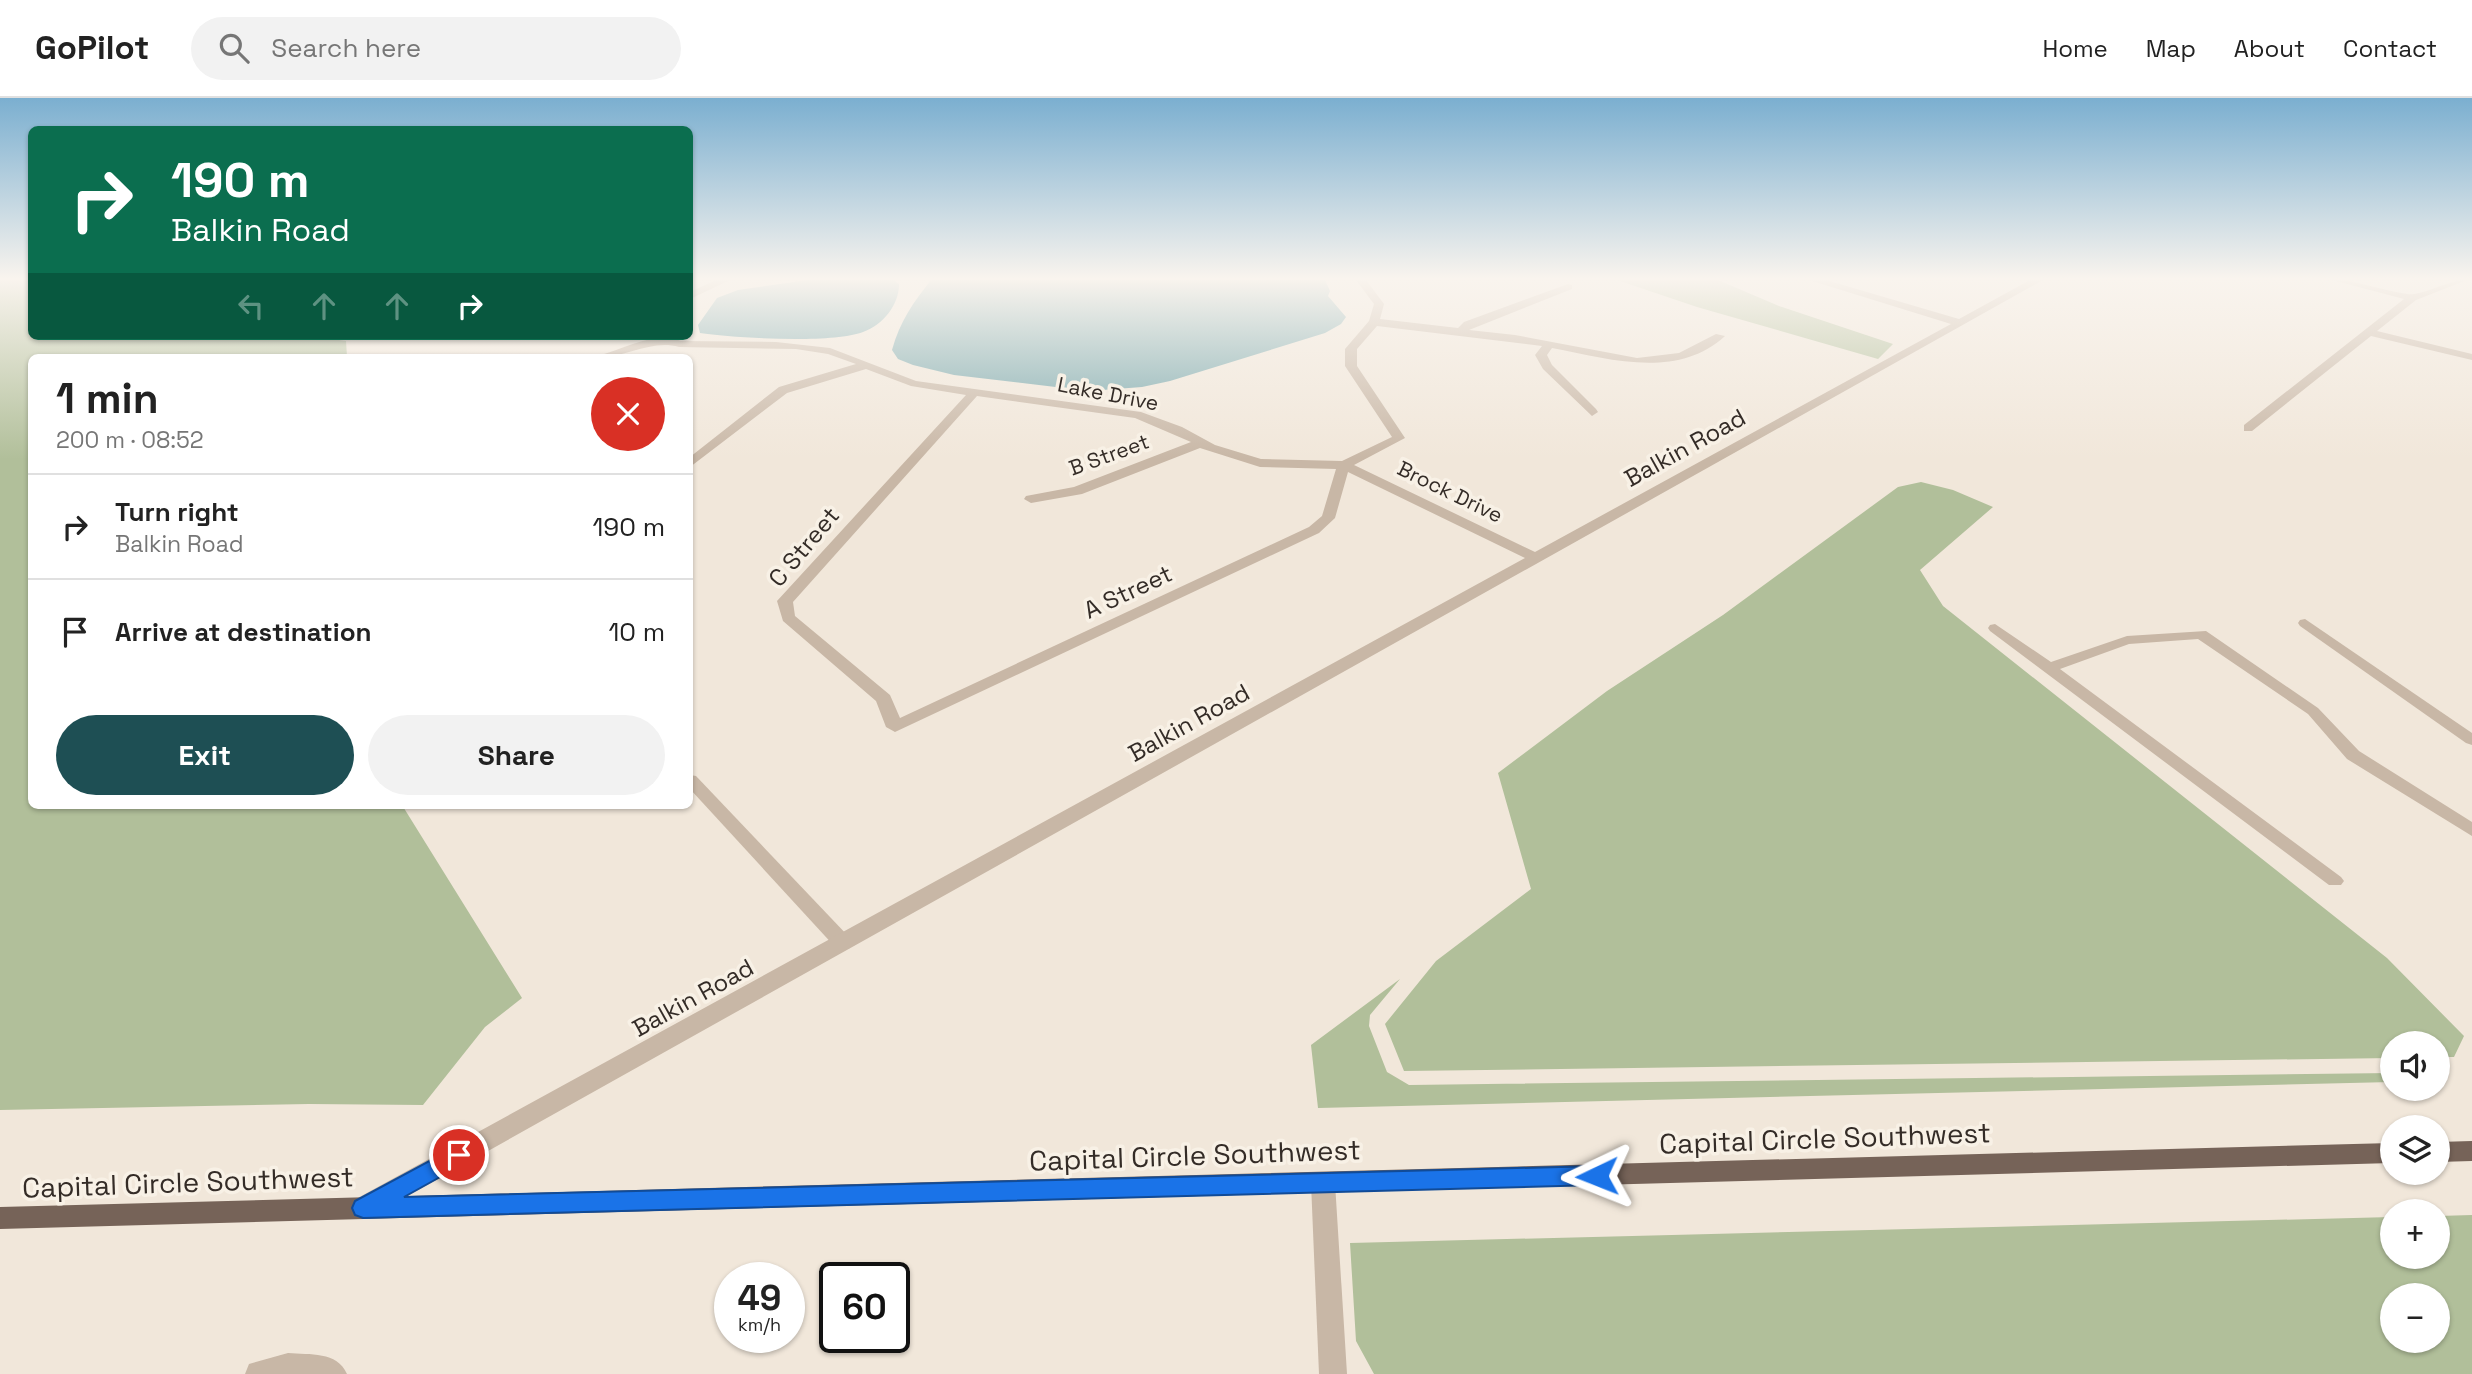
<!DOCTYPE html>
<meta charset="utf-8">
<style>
:root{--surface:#fff;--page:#f2f2f2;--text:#222;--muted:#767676;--line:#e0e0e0;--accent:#1e4f54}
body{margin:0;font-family:"Space Grotesk",sans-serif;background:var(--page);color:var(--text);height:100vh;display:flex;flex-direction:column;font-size:26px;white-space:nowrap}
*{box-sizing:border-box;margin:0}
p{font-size:23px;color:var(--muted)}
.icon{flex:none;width:38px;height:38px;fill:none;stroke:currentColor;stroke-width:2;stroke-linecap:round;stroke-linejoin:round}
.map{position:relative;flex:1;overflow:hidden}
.sheet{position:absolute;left:28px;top:256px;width:665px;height:455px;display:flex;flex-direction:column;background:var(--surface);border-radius:10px;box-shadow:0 2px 5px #0004}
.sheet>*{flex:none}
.hud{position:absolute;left:28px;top:28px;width:665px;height:214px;border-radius:10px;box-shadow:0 2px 5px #0004;background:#0b6e4f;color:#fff;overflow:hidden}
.fabs{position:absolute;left:2380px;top:933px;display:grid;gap:14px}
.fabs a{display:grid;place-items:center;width:70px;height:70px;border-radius:50%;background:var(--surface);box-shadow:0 2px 5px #0004;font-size:35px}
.speed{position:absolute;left:714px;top:1164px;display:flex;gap:14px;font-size:35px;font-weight:700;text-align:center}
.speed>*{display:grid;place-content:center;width:91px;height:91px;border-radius:50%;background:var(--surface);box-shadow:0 2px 5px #0004;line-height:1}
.speed small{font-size:18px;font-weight:400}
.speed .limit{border:4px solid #111;border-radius:10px;background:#fff;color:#111}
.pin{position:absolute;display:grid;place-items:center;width:60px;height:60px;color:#fff;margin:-30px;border:4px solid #fff;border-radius:50%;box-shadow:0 2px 7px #0007}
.me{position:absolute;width:77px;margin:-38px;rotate:268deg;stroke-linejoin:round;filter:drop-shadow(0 0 5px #0008)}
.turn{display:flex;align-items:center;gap:24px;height:147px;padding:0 28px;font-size:32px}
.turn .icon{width:91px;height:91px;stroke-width:2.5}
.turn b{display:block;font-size:49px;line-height:60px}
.lanes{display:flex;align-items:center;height:66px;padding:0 28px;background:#0003;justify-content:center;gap:35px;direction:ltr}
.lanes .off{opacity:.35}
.round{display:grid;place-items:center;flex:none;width:74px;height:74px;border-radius:37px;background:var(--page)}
.overview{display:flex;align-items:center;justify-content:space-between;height:119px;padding:0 28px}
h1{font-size:42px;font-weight:800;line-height:52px}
.primary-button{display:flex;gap:14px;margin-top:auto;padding:14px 28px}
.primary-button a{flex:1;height:80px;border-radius:42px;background:var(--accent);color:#fff;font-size:28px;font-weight:800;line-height:80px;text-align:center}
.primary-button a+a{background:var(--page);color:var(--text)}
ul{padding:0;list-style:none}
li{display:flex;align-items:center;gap:21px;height:105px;padding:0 28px;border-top:2px solid var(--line)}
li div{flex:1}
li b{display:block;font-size:26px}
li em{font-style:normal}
header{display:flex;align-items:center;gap:42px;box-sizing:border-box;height:98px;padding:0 35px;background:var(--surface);border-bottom:2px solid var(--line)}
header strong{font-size:33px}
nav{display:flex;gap:38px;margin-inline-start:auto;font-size:24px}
.search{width:490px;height:63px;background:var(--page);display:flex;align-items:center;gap:18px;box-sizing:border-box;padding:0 24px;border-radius:38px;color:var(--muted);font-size:26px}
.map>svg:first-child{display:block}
.green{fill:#b1bf9a;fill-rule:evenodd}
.water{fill:#79a8ad}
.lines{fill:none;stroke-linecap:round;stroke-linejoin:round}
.service{fill:#c8b7a6;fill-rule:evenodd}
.minor{fill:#c8b7a6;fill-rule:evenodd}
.primary{fill:#766358;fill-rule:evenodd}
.route{fill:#1a73e8;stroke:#114b97;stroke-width:2}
.labels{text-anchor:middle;stroke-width:7;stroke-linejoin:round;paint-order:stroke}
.far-street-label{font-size:21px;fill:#342c27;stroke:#f8f1e6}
.street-label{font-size:24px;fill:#342c27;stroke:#f8f1e6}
.near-street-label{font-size:28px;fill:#342c27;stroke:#f8f1e6}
</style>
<header>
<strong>GoPilot</strong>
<div class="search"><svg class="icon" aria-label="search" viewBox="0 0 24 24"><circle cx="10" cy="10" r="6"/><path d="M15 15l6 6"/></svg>Search here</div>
<nav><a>Home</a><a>Map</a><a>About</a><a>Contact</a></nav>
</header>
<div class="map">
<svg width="2472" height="1276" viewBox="0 0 2472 1276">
<rect width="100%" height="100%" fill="#f1e7da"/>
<g class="green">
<polygon points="0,182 31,182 32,238 311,238 346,243 347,259 32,259 32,707 402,707 522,900 485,929 423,1007 309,1006 0,1012"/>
<polygon points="1617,182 1718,182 1779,208 1893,246 1878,261 1697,209"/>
<polygon points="1921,384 1953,392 1993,409 1920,472 1943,508 2387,860 2464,938 2454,959 2438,959 2438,945 2392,945 2392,960 1404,973 1385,926 1436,863 1531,791 1498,675 1607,593 1723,517 1898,389"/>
<polygon points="1400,881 1370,917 1369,928 1387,974 1409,987 2392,975 2392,984 1318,1010 1311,947"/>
<path d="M2472,1117V1276H1374L1356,1243L1350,1145L2392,1119V1158H2438V1118ZM2392,1197H2438V1242H2392Z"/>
</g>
<g class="water">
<path d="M808,182H893L899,186C899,207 883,227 863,234C831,246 735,240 700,235L698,227L717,200L738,192Z"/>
<path d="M931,182H1325L1330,193L1328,198L1346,219L1341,226L1325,235L1170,283L1142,289L1089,293L954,277L913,267L898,261L892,252C900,223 913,205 931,182Z"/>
</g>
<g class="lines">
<g class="service">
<polygon points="2305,521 2472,635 2472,647 2466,645 2300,528 2298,525 2300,522"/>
<polygon points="1995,526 2051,564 2127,538 2206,533 2318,610 2359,653 2472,724 2472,738 2347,661 2308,616 2198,541 2129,546 2060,571 2341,779 2344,783 2341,787 2329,787 1990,533 1988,530 1990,527"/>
<polygon points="690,677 696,678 850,840 852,845 850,850 843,852 836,850 690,691"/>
</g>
<g class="minor">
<polygon points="716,182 730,182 690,201 690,194"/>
<path d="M1356,182H1366L1384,206L1380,221L1458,230L1464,224L1568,186L1572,187V191L1469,232L1515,237L1637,260L1679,255L1716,236L1725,238C1677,282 1609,261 1552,250L1547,257L1552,267L1596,311L1598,314L1592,318L1543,271L1535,257L1542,248L1377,228L1357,251V268L1405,340L1354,367L1535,454L1951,226L1809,182H1826L1959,221L2030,182H2043L372,1118L363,1121L354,1118L350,1110L354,1102L1525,460L1348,374L1335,420L1319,435L895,634L886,629L876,603L783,523L777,503L966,297L911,288L866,271L787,295L690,369V359L779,289L856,266L828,256L796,251L679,249C652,241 628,259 599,259L601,257C628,249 658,232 681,243L776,244L830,250L916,283L1141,314L1182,329L1215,347L1261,361L1342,363L1392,339L1345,268V251L1369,223L1374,206ZM977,298L1135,320L1191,344L1074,389L1026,398L1024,401L1031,405L1082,396L1200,350L1260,369L1336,371L1322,418L1309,429L900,620L890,597L795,518L793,504Z"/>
<path d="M2332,182C2359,182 2382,193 2408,196C2423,198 2447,182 2467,182L2416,202L2377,233L2472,256V262L2371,238L2252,333H2244V327L2404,201Z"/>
<polygon points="1323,1074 1332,1077 1335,1085 1347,1276 1319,1276 1311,1085 1314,1077"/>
<path d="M288,1255C310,1257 337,1253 347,1276H245L249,1266Z"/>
</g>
<g class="primary">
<polygon points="2472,1043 2472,1063 2438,1064 2438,1044"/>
<polygon points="2392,1045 2392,1065 0,1131 0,1109"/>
</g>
</g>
<linearGradient id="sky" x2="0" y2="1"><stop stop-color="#7bafd0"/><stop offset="0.5" stop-color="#f9f4ee"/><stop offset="1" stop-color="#f9f4ee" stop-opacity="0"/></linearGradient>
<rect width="2472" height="361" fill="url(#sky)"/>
<polygon class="route" points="459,1047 467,1050 470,1057 467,1064 404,1099 1597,1068 1605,1071 1608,1078 1605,1085 1597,1087 363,1120 355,1117 352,1110 355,1103"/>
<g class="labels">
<g class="far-street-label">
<text transform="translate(1108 296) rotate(11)" y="7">Lake Drive</text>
<text transform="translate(1109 357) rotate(-20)" y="7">B Street</text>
<text transform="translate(1450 394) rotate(26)" y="7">Brock Drive</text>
</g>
<g class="street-label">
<text transform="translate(1685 350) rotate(-29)" y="8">Balkin Road</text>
<text transform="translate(804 449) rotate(-50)" y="8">C Street</text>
<text transform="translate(1128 494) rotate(-25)" y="8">A Street</text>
<text transform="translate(1189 625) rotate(-29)" y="8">Balkin Road</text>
<text transform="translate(693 900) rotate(-29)" y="8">Balkin Road</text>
</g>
<g class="near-street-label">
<text transform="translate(1825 1040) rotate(-2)" y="10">Capital Circle Southwest</text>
<text transform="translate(1195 1057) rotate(-2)" y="10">Capital Circle Southwest</text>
<text transform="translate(188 1084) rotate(-2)" y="10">Capital Circle Southwest</text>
</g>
</g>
</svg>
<div class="fabs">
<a><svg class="icon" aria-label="sound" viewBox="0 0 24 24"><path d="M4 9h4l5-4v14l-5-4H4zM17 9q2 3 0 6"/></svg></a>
<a><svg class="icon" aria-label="layers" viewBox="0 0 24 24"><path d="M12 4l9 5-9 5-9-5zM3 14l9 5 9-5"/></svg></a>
<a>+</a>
<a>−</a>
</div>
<div class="speed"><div>49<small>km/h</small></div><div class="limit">60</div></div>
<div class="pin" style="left:459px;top:1057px;background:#d93025"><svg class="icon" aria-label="arrive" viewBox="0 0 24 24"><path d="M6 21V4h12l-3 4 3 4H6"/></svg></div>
<svg class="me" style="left:1597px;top:1078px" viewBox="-20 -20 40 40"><path d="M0-17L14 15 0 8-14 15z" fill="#1a73e8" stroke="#fff" stroke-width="4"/></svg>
<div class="hud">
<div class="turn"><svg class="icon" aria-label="right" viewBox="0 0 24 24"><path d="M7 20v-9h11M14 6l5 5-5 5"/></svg><div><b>190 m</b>Balkin Road</div></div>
<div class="lanes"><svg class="icon off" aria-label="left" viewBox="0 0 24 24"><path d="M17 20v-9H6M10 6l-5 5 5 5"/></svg><svg class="icon off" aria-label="ahead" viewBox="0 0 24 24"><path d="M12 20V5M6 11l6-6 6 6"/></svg><svg class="icon off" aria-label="ahead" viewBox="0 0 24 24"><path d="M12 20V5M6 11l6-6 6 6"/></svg><svg class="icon" aria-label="right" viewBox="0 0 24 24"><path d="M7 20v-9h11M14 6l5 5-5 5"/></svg></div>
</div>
<section class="sheet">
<div class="overview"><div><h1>1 min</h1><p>200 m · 08:52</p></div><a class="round" style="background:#d93025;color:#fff"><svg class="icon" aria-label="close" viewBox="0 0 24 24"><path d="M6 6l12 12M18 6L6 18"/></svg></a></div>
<ul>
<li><svg class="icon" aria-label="right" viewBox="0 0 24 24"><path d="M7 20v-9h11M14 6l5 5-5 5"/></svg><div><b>Turn right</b><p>Balkin Road</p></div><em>190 m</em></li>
<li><svg class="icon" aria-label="arrive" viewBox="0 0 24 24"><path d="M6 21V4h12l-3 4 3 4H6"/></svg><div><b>Arrive at destination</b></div><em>10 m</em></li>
</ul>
<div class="primary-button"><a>Exit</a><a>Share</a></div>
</section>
</div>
